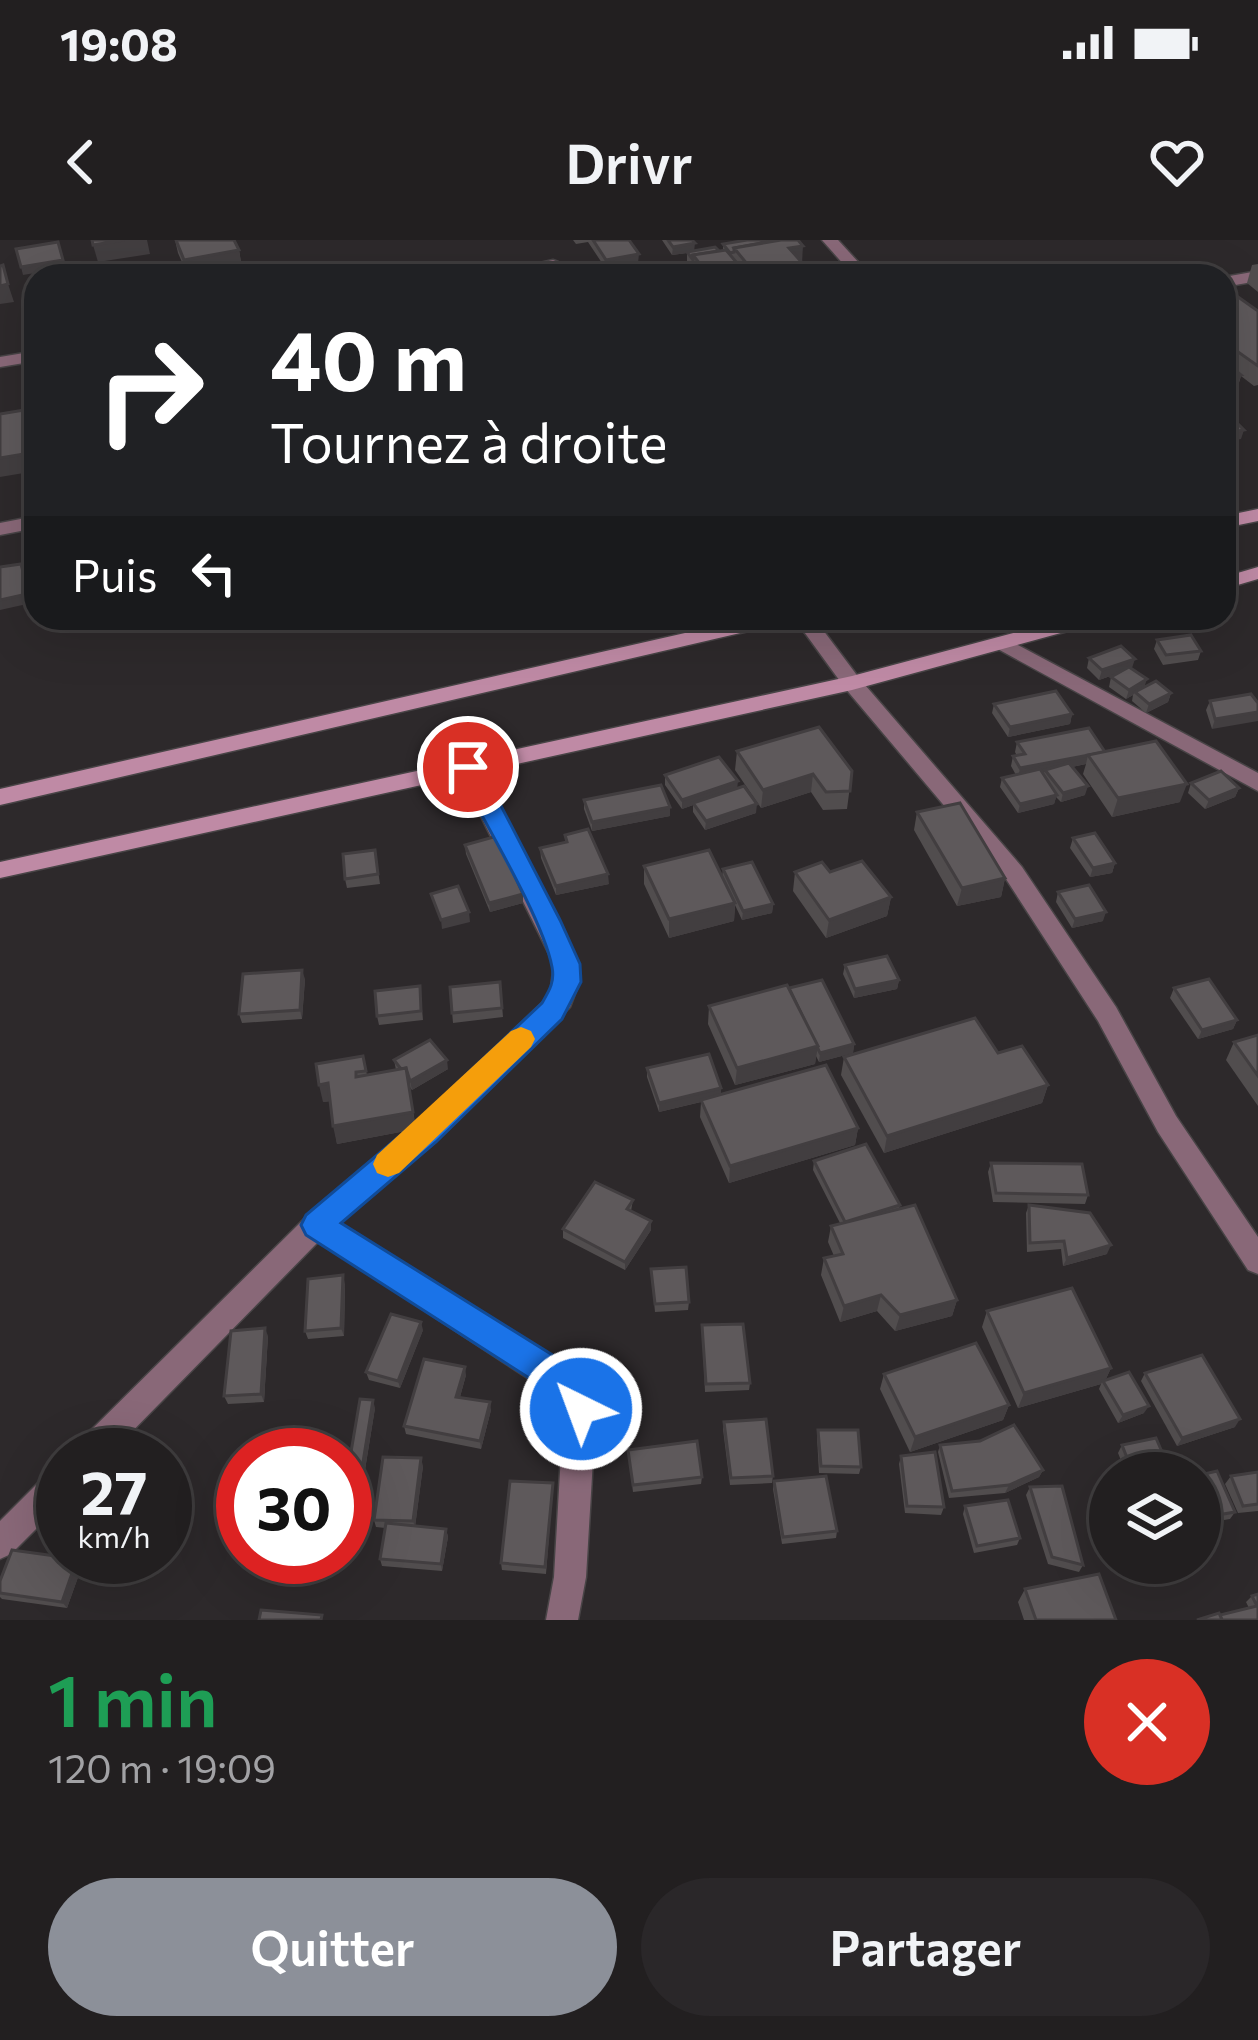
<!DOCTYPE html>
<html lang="fr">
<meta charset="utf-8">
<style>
:root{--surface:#221f20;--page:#2a2729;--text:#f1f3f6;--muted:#a2a2a5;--line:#3f3d3e;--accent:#8c9099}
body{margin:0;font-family:Commissioner,sans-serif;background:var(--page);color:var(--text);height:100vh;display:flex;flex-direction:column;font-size:45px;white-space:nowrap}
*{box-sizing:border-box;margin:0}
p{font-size:39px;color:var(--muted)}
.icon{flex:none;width:66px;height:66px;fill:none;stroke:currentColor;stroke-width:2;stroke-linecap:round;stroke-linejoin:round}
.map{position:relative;height:1380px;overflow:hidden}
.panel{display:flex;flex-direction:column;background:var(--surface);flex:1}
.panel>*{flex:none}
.hud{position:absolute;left:24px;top:24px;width:1212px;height:366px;border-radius:36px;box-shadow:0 12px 48px #0002,0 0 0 3px var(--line);background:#202124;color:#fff;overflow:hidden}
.fabs{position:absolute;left:1089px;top:1212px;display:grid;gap:24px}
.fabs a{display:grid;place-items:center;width:132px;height:132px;border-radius:50%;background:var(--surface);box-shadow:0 12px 48px #0002,0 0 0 3px var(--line);font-size:60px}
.speed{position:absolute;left:36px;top:1188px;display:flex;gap:24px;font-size:60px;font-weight:700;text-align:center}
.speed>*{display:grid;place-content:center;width:156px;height:156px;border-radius:50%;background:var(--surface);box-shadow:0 12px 48px #0002,0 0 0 3px var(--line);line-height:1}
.speed small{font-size:30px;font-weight:400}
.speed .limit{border:18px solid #d22;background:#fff;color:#111}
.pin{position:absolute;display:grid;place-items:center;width:102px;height:102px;color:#fff;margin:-51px;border:6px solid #fff;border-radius:50%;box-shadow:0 3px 12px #0007}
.me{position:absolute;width:132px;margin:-66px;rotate:318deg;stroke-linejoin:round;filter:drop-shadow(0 0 9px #0008)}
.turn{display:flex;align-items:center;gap:42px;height:252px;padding:0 48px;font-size:54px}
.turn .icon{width:156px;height:156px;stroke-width:2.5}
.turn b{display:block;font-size:84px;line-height:102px}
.then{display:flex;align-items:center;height:114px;padding:0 48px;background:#0003;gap:24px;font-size:45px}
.round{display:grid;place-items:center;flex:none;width:126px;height:126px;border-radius:63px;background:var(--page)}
.head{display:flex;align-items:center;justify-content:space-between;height:204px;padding:0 48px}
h1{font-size:72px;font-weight:600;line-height:90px;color:#1e9e55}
.button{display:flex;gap:24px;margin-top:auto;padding:24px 48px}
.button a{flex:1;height:138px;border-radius:72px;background:var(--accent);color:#fff;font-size:48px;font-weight:600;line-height:138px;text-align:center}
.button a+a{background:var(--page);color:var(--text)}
.status{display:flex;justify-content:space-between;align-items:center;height:84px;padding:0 60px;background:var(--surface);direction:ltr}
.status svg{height:33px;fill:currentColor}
header{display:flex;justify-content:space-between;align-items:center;height:156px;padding:0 48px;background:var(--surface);font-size:54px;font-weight:600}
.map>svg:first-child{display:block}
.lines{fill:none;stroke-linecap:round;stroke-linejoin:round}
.street-casing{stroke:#484446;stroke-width:3}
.secondary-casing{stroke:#484446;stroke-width:3}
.street{fill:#896878;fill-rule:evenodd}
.secondary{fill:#bf8aa5;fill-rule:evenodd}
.wall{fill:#514d4e}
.shaded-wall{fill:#423e40}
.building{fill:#5e595b;stroke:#423e40;stroke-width:3}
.route{fill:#1a73e8;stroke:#114b97;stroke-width:3}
.slow{fill:#f59e0b}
</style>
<div class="status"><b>19:08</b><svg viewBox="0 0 49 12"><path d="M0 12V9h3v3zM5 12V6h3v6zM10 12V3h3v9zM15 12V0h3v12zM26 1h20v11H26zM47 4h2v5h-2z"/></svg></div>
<header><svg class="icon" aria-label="back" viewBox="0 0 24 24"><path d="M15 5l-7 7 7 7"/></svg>Drivr<svg class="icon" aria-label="heart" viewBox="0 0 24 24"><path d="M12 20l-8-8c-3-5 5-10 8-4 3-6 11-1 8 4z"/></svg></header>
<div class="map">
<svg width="1258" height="1380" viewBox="0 0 1258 1380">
<rect width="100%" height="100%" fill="#2d292b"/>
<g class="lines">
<g class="street-casing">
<g id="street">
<polygon points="822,0 838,0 871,36 854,36"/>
<polygon points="553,20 558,22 558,28 517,36 483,36"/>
<polygon points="1258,31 1258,41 1224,47 1224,37"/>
<polygon points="36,111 36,121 0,127 0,117"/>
<polygon points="36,276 36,288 0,295 0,283"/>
<polygon points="794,378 814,378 859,438 1022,627 1116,767 1176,876 1258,997 1258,1034 1248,1030 1158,892 1098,781 1006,639 845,448"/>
<polygon points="1003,397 1258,533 1258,551 996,408 996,398"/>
<polygon points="468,520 479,528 578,724 579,743 570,767 434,901 338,984 587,1143 596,1169 586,1337 578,1380 546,1380 554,1337 564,1162 319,1001 109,1215 73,1215 77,1204 307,976 416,885 550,755 554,724 457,528"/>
<polygon points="63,1225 63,1262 11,1314 0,1319 0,1281 52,1229"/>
</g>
</g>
<g class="secondary-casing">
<g id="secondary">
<polygon points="1258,269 1258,281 1224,288 1224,276"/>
<polygon points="1258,327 1258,339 1224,349 1224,337"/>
<polygon points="751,378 789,378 779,384 0,565 0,549"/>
<polygon points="1070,378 1104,378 1101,382 852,450 0,638 0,622 852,436"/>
</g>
</g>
<use href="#street" class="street"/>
<use href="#secondary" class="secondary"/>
</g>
<g class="wall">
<polygon points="175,0 239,10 242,28 188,36 178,13"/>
<polygon points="573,0 629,0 638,23 627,25 637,36 615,36 615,28 606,29 588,2 576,4"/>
<polygon points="662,0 692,0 694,11 723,10 723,4 802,22 806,27 828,36 695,36 693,28 687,21 687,13 672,15"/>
<polygon points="1258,24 1258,52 1247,43 1252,25"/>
<polygon points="1224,47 1258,71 1258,145 1254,146 1241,136 1236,153 1224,156"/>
<polygon points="1157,400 1201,411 1198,420 1163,425 1154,409"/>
<polygon points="1089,418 1131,428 1145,446 1171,453 1168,462 1146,473 1132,461 1133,455 1126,459 1109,447 1111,437 1119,433 1099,440 1087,428"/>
<polygon points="1251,454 1212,489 1206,470 1210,461"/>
<polygon points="994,464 1072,474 1070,484 1008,497 992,473"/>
<polygon points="1017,502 1105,512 1180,562 1112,577 1083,534 1086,524 1072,527 1085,555 1061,562 1056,557 1054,564 1018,573 1000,547 1002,538 1016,535 1011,526 1013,516 1017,516 1015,512"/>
<polygon points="737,511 852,531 847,569 823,570 811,552 761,568 735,530"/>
<polygon points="665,535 737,548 756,573 705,590 693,572 693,565 682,569 665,545"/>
<polygon points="1191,543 1239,548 1235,557 1205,569 1188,553"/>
<polygon points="584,560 670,567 670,576 592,591 584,569"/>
<polygon points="917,572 1005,638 1001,657 957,666 914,590"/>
<polygon points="565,595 609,644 556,655 541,618 540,608 565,602"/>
<polygon points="1073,598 1115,623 1112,633 1090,637 1070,608"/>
<polygon points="465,605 523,654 523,663 490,672 466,614"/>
<polygon points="375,610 380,644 347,648 345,639"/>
<polygon points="644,626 722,637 723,629 773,664 772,673 742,680 735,665 734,681 669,698 644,644"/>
<polygon points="795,632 830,632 891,657 887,676 826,698 793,651"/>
<polygon points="1058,652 1103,681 1072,688 1056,662"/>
<polygon points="845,725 899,740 897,749 854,758 843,734"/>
<polygon points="305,739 302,779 242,783 239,774"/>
<polygon points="500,742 503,777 453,783 450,747"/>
<polygon points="420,746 423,780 379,785 377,776"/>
<polygon points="1174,748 1237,780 1233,789 1198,799 1170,758"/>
<polygon points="709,766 854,804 853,813 819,822 816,816 815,824 735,845 708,784"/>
<polygon points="1258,795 1258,866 1226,820 1234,802"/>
<polygon points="363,816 367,835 396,830 394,820 448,829 412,850 409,846 416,889 337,904 330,861 323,862"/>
<polygon points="844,817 1048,845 1042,863 884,913 841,835"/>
<polygon points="647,828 721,854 858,888 855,905 729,943 700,877 701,862 659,872 647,837"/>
<polygon points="814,921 900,965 899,969 957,1060 952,1076 895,1091 877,1071 840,1082 821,1035 824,1018 834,1016 828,1002 831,986 840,983 813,930"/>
<polygon points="991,923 1088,955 1085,964 993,962 988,932"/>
<polygon points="633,960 631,971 651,981 651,990 625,1030 563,998 563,989"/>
<polygon points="1029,965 1107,1014 1063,1026 1061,1009 1027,1012 1026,973"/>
<polygon points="651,1029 689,1062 688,1070 655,1072"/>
<polygon points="345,1044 344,1096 308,1099 305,1091"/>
<polygon points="987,1071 1111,1128 1105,1141 1144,1173 1118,1183 1099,1149 1101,1144 1018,1168 982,1087"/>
<polygon points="702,1085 750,1143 749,1150 705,1152"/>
<polygon points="423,1090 400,1148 369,1140 366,1132"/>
<polygon points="268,1096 264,1162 228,1164 224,1156"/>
<polygon points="1145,1133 1235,1187 1177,1206 1141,1141"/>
<polygon points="884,1134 1009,1165 1003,1180 910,1212 880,1149"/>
<polygon points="466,1135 460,1157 491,1170 481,1209 406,1194 404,1186"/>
<polygon points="375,1168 358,1273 345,1272 345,1215 351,1212"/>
<polygon points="724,1182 773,1236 772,1243 730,1245 723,1189"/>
<polygon points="818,1190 861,1227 859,1234 819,1233 817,1197"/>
<polygon points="940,1205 1043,1230 1039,1237 1005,1253 949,1258 938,1212"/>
<polygon points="1122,1205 1171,1233 1126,1233 1118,1213"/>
<polygon points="628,1210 702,1237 701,1244 633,1252"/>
<polygon points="901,1216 944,1267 941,1275 905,1273 899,1224"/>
<polygon points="423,1226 415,1286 446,1289 448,1297 442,1331 382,1326 380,1319 385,1288 376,1287 374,1280"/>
<polygon points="1258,1232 1258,1271 1238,1273 1225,1244 1231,1236"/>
<polygon points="1200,1235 1235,1272 1230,1279 1200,1284"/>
<polygon points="774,1241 837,1291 836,1298 782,1304 773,1249"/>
<polygon points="553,1243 546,1334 502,1330 501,1323"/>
<polygon points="1030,1247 1083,1325 1079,1332 1048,1324 1026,1255"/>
<polygon points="965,1266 1020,1298 1017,1305 974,1313 963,1274"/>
<polygon points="77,1319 82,1326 67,1368 2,1359 0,1357 0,1341"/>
<polygon points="1025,1349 1116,1380 1024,1380 1018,1362"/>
<polygon points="1258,1354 1258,1380 1197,1380 1249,1368 1246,1362 1252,1356"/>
</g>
<g class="shaded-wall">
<polygon points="124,0 147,0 150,14 98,22 93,5"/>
<polygon points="695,3 694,12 672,15 673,7"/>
<polygon points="803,6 802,23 789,8"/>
<polygon points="239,10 242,28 188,36 184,20"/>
<polygon points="639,14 638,23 606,29 606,20"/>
<polygon points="63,20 65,28 23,35 21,27"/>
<polygon points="8,44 14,62 0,64 0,46"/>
<polygon points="1241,135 1236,153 1224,156 1224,139"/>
<polygon points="1244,190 1241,199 1224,202 1224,193"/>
<polygon points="36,212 36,231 0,237 0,218"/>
<polygon points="36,352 36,362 0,370 0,360"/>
<polygon points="1135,419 1132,428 1099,440 1102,430"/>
<polygon points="1147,439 1144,448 1135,452 1133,455 1126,459 1129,450"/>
<polygon points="1171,453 1168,462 1146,473 1149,464"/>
<polygon points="1258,472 1258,481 1212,489 1215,479"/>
<polygon points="1072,474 1070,484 1008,497 1010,487"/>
<polygon points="1088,515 1086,524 1047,532 1045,530 1045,532 1018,538 1020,528"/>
<polygon points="813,534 811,552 761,568 763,550"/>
<polygon points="738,541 737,550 682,569 682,560"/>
<polygon points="1187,544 1180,562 1112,577 1118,558"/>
<polygon points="1088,546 1085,555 1061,562 1063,553"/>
<polygon points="1239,548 1235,557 1205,569 1209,560"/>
<polygon points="1057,555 1054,564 1018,573 1020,564"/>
<polygon points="757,564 756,573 705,590 706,581"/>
<polygon points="670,567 670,576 592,591 592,582"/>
<polygon points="1115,623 1112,633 1090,637 1093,628"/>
<polygon points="608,634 609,644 556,655 556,646"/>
<polygon points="1005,638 1001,657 957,666 962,648"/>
<polygon points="523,654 523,663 490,672 489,663"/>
<polygon points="891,657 887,676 826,698 829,680"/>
<polygon points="735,663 734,681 669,698 669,679"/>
<polygon points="773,664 772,673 742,680 743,671"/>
<polygon points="469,672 470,682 442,689 441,680"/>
<polygon points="1106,672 1103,681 1072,688 1075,679"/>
<polygon points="302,730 305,739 302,779 300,770"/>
<polygon points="899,740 897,749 854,758 855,749"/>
<polygon points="1237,780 1233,789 1198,799 1202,790"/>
<polygon points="854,804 853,813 819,822 820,813"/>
<polygon points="818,806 815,824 735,845 737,828"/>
<polygon points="447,820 448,829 412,850 410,841"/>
<polygon points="328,843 332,861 323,862 319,845"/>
<polygon points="1048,845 1042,863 884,913 887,896"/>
<polygon points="721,848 721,857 659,872 659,863"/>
<polygon points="413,872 416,889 337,904 333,886"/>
<polygon points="858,888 855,905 729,943 730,926"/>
<polygon points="651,981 651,990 625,1030 625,1022"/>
<polygon points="1111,1005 1107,1014 1063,1026 1067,1018"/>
<polygon points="343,1035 345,1044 344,1096 341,1088"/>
<polygon points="881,1055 877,1071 840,1082 844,1066"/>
<polygon points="957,1060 952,1076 895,1091 900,1075"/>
<polygon points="421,1082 423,1090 400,1148 398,1141"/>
<polygon points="265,1088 268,1096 264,1162 261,1154"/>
<polygon points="465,1127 466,1135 458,1164 456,1157"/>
<polygon points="1111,1128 1104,1143 1103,1141 1101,1144 1018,1168 1024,1153"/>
<polygon points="373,1160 375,1168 358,1273 356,1266"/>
<polygon points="490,1162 491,1170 481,1209 480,1201"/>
<polygon points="1009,1165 1003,1180 910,1212 915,1197"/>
<polygon points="1149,1166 1144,1173 1118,1183 1123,1175"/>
<polygon points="1240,1179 1235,1187 1177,1206 1182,1198"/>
<polygon points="421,1218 423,1226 415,1288 413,1281"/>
<polygon points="1043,1230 1039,1237 1005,1253 1009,1245"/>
<polygon points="446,1289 448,1297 442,1331 441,1324"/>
<polygon points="77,1319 82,1326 67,1368 62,1362"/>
</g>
<g class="building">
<polygon points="92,0 124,0 93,5"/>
<polygon points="176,0 234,0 239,10 184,20"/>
<polygon points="593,0 629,0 639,14 606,20"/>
<polygon points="668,0 692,0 695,3 673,7"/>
<polygon points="747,0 772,0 773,1 734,8 734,12 730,13 723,4"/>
<polygon points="781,0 798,0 803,6 789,8 806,27 820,24 828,34 815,36 757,36 734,8"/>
<polygon points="58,2 63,20 21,27 16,9"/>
<polygon points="715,7 719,11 693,15 693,20 687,12"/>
<polygon points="726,10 748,36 709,36 693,15"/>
<polygon points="3,25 8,44 0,46 0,26"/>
<polygon points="629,25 637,36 620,36 615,28"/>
<polygon points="1224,47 1258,71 1258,126 1224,102"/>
<polygon points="1224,121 1241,135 1224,139"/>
<polygon points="36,168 36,212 0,218 0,174"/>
<polygon points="1233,179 1244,190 1224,193 1224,181"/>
<polygon points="21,324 26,343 36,341 36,352 0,360 0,327"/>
<polygon points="1191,395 1201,411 1166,415 1157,400"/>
<polygon points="1121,406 1135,419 1102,430 1089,418"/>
<polygon points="1129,427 1147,439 1129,450 1111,437"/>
<polygon points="1156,441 1171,453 1149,464 1135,452"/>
<polygon points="1056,451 1072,474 1010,487 994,464"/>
<polygon points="1251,454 1258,463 1258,472 1215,479 1210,461"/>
<polygon points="819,487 852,531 850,551 826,552 813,534 763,550 737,511"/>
<polygon points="1089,488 1105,512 1020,528 1013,516 1025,514 1017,502"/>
<polygon points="1156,501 1187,544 1118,558 1088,515"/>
<polygon points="719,517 738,541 682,560 665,535"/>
<polygon points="1069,523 1088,546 1063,553 1045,530"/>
<polygon points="1040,529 1057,555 1020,564 1002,538"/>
<polygon points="1221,531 1239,548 1209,560 1191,543"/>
<polygon points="661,545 670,567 592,582 584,560"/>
<polygon points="744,546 757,564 706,581 693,563"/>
<polygon points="960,563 1005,638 962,648 917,572"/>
<polygon points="588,589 608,634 556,646 540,608 567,602 565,595"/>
<polygon points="1095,593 1115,623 1093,628 1073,598"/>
<polygon points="497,596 523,654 489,663 465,605"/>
<polygon points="375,610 378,634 345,639 343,614"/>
<polygon points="709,610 735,663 669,679 644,626"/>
<polygon points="862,621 891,657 829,680 795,632 822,622 830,632"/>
<polygon points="752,622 773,664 743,671 723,629"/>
<polygon points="1089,645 1106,672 1075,679 1058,652"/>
<polygon points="458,646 469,672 441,680 431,654"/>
<polygon points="887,716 899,740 855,749 845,725"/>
<polygon points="302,730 300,770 239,774 243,734"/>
<polygon points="1209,739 1237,780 1202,790 1174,748"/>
<polygon points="822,740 854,804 820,813 789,748"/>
<polygon points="500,742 502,768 452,773 450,747"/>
<polygon points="787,745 818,806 737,828 709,766"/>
<polygon points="420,746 421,771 377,776 375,751"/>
<polygon points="975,778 998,813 1022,806 1048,845 887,896 844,817"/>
<polygon points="1258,795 1258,836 1234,802"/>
<polygon points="430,800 447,820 410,841 406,828 401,829 394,820"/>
<polygon points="709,814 721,848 659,863 647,828"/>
<polygon points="363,816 366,831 356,832 356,837 406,828 413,872 333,886 328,843 319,845 316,824"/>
<polygon points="826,825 858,888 730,926 701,860"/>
<polygon points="866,904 900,965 845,982 814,921"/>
<polygon points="991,923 1082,924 1088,955 996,953"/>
<polygon points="595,942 633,960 627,969 651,981 625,1022 563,989"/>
<polygon points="915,965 957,1060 900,1075 881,1055 844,1066 824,1018 843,1014 831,986"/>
<polygon points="1029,965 1090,973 1111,1005 1067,1018 1064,1001 1030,1003"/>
<polygon points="686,1027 689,1062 655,1064 651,1029"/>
<polygon points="343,1035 341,1088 305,1091 308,1039"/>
<polygon points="1072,1048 1111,1128 1024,1153 987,1071"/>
<polygon points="391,1074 421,1082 398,1141 366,1132"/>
<polygon points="743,1084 750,1143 706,1144 702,1085"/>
<polygon points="265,1088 261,1154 224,1156 231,1091"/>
<polygon points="976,1103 1009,1165 915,1197 884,1134"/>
<polygon points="1202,1115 1240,1179 1182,1198 1145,1133"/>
<polygon points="424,1119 465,1127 456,1157 490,1162 480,1201 404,1186"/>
<polygon points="1129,1132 1149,1166 1123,1175 1103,1141"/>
<polygon points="360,1159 373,1160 356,1266 345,1265 345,1215 302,1215 303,1209 351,1212"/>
<polygon points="766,1179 773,1236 731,1238 724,1182"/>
<polygon points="1014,1185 1043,1230 1009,1245 952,1251 940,1205 980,1201"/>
<polygon points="818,1190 858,1190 861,1227 821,1226"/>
<polygon points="1156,1198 1171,1233 1133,1233 1122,1205"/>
<polygon points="697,1201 702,1237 633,1245 628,1210"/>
<polygon points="935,1212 944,1267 907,1266 901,1216"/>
<polygon points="383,1217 421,1218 413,1281 374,1280"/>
<polygon points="1217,1231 1235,1272 1200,1278 1200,1235"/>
<polygon points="1258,1232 1258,1264 1243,1266 1231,1236"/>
<polygon points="826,1236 837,1291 783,1297 774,1241"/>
<polygon points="510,1241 553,1243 545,1327 501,1323"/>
<polygon points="1062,1246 1083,1325 1052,1317 1030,1247"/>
<polygon points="1008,1260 1020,1298 977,1306 965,1266"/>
<polygon points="386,1283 446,1289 441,1324 380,1319"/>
<polygon points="12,1310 77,1319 62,1362 0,1353 0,1341"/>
<polygon points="1099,1334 1116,1380 1036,1380 1025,1349"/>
<polygon points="1258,1354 1258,1380 1222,1380 1220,1375 1257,1366 1252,1356"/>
<polygon points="261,1370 322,1375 321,1380 259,1380"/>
<polygon points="1219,1373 1222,1380 1197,1380"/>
</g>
<path class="route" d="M468,519L481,527L560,680L580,724L581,742L562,779L436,902L341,983L575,1129L588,1141L598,1169L593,1181L581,1185L569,1181L551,1152L306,995L301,985L306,975L414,884L542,763C549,751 555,742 552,727C543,678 481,577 456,527Z"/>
<polygon class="slow" points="521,787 531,791 535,799 531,807 399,933 388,937 377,933 373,924 377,915 511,791"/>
</svg>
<div class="fabs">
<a><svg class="icon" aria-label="layers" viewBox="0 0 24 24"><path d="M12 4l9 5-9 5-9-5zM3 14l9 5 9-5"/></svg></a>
</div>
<div class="speed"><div>27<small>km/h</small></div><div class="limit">30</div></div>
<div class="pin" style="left:468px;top:527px;background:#d93025"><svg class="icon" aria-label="arrive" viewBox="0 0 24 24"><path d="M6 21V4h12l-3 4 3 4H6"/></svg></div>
<svg class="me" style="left:581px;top:1169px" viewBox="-20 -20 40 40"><circle r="17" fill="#1a73e8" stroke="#fff" stroke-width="3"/><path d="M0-11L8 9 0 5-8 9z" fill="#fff"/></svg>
<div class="hud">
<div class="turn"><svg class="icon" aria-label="right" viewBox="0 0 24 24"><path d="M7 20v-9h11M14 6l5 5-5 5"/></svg><div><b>40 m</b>Tournez à droite</div></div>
<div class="then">Puis<svg class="icon" aria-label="left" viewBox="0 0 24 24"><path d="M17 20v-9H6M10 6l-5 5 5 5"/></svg></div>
</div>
</div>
<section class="panel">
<div class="head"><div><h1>1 min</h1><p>120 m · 19:09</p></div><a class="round" style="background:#d93025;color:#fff"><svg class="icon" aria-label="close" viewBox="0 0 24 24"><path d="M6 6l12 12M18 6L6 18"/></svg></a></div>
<div class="button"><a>Quitter</a><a>Partager</a></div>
</section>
